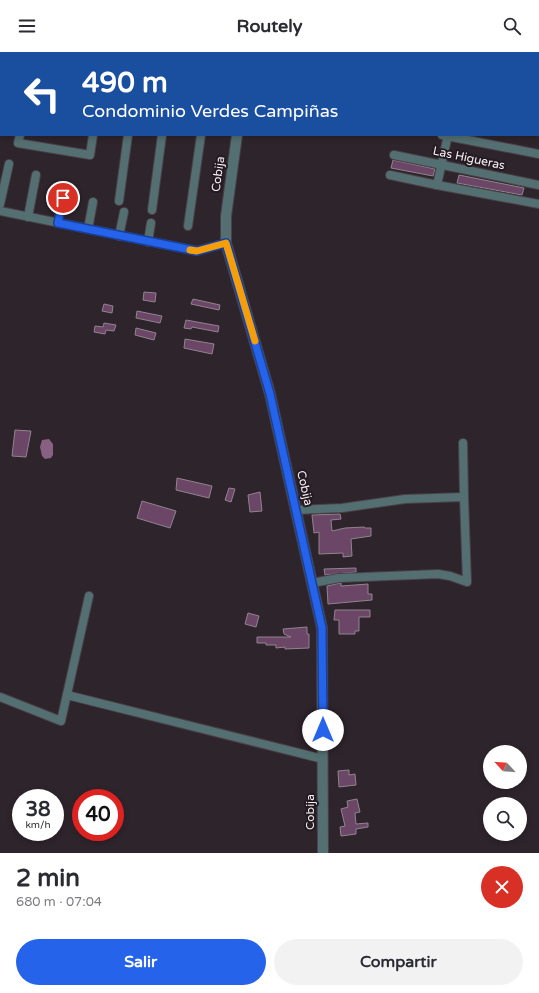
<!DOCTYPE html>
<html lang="es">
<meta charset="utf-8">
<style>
:root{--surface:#fff;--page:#f2f2f3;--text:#2b2b33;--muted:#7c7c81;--accent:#2563eb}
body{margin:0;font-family:"Varela Round",sans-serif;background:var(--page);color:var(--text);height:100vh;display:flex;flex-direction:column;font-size:15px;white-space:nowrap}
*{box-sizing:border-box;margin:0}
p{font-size:13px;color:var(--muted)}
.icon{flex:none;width:22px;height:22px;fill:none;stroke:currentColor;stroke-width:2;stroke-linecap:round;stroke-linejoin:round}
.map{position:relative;height:801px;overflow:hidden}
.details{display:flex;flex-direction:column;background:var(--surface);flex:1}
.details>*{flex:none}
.hud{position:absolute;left:0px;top:0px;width:539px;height:84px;box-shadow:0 2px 6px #0003;background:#1a4fa0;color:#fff;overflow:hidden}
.needle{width:26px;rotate:296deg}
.fabs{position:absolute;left:483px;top:693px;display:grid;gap:8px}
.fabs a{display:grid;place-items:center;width:44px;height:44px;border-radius:50%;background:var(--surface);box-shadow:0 2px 6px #0003;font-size:20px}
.speed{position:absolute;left:12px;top:737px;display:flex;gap:8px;font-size:20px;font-weight:700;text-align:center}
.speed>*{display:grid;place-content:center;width:52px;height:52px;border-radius:50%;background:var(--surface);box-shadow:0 2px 6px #0003;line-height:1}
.speed small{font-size:10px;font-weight:400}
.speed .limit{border:6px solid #d22;background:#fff;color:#111}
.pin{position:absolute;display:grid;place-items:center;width:34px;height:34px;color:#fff;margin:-17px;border:2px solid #fff;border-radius:50%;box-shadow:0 1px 4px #0007}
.me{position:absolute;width:44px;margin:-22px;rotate:0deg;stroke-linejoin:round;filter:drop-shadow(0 0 3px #0008)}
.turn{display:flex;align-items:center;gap:14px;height:84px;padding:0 16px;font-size:18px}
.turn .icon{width:52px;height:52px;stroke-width:2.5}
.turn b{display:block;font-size:28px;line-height:34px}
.round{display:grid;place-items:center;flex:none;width:42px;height:42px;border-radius:21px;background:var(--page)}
.head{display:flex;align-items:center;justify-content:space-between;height:68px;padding:0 16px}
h1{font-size:24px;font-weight:800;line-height:30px}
.action{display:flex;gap:8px;margin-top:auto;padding:8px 16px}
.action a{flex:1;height:46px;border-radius:24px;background:var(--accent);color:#fff;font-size:16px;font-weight:800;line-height:46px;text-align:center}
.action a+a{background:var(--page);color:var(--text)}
header{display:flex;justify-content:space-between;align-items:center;height:52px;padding:0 16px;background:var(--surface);font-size:18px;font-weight:800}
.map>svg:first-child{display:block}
.water{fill:#886081}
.building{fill:#6c4666;stroke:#90848e}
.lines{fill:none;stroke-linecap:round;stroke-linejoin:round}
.minor-casing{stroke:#4a4048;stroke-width:10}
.tertiary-casing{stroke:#4a4048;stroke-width:12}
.secondary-casing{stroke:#4a4048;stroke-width:12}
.minor{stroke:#546f71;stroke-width:8}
.tertiary{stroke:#546f71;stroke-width:10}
.secondary{stroke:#6c979b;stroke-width:10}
.route-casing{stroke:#184099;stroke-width:10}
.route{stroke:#2563eb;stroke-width:7}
.slow{stroke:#f59e0b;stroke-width:7}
.labels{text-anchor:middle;stroke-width:4;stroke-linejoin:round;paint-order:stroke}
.street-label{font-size:12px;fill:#f6eff5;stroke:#241b22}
</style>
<header><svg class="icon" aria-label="menu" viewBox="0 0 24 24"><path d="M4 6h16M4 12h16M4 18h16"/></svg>Routely<svg class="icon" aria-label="search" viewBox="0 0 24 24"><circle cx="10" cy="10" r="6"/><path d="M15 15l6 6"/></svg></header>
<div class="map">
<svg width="539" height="801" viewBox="0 0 539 801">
<rect width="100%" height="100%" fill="#2e242c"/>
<polygon class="water" points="49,387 53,392 53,403 51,406 45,407 42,404 40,395 42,388"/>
<g class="building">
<polygon points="393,108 435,117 433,124 391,116"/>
<polygon points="459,123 524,136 522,143 457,131"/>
<polygon points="144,240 156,241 155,250 143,248"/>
<polygon points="193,247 220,253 219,258 191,252"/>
<polygon points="104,252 113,254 112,261 102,259"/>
<polygon points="137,259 162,264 160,271 136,266"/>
<polygon points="186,268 219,274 218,280 192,275 191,277 184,276"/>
<polygon points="104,271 116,273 114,279 106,278 105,282 94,280 95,274 103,275"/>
<polygon points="136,276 156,281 154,288 135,283"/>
<polygon points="185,287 214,292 212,302 184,296"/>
<polygon points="15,378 31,379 26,405 12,404"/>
<polygon points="177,426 212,434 209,446 176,438"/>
<polygon points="229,436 235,437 231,450 225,448"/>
<polygon points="260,440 262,459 250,460 248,443"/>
<polygon points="142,449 176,459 170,476 137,466"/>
<polygon points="340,462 341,467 331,468 332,479 345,476 364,475 365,476 371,476 371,484 351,487 352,504 343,505 343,501 319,502 319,480 314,481 312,463"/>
<polygon points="356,516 356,520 325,523 324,517"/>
<polygon points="340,531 341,531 341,534 368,532 368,542 372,542 372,548 328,552 327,534"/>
<polygon points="335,558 370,558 370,565 359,565 359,579 355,579 355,582 339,582 339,568 334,568"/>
<polygon points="248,561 259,564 256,575 245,572"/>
<polygon points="307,575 307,582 309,582 309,596 285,597 285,595 276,596 276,593 266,593 266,591 257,591 257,585 291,585 284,582 283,577"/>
<polygon points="349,718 349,723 355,722 356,733 339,735 338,719"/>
<polygon points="357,747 360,760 355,761 356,772 368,771 368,775 356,777 356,782 341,784 340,775 345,774 341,757 348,755 347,749"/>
</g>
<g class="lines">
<g class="minor-casing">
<g id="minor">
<polyline points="103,1 103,0"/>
<polyline points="174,1 174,0"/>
<polyline points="413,1 413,0"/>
<polyline points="467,1 467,0"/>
<polyline points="510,1 510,0"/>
<polyline points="20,83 18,91 90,103 93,83"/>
<polyline points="442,83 539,102"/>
<polyline points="394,103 539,133"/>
<polyline points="390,123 437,133 539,152"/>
<polyline points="437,133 448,83"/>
<polyline points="119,149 128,83"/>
<polyline points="0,152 9,112"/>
<polyline points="152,158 162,83"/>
<polyline points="0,159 197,199 226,191"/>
<polyline points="28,165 36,123"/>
<polyline points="58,171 65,134"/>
<polyline points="188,174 201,83"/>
<polyline points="88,177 93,150"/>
<polyline points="119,184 124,160"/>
<polyline points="148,190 151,171"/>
<polyline points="463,391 464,445"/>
<polyline points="296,458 342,456 405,447 464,445 467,530 450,524 438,522 339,526 312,531"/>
<polyline points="67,643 323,707"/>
<polyline points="0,645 61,669 89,544"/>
</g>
</g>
<g class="tertiary-casing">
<g id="tertiary">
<polyline points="30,1 31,0"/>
<polyline points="248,1 248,0"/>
<polyline points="0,52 1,52"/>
<polyline points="237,83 226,164 226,191 270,342 322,576 323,801"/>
</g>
</g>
<g class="secondary-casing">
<g id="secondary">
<polyline points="375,0 380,1"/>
<polyline points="538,33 539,33"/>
</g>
</g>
<use href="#minor" class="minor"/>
<use href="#tertiary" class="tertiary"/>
<use href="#secondary" class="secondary"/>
</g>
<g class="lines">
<g class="route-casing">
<polyline id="route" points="63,146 58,171 197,199 226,191 270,342 322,576 323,678"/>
</g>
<use href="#route" class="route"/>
<polyline class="slow" points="190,198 197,199 226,191 255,289"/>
</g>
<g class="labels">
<g class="street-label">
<text transform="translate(469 106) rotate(12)" y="4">Las Higueras</text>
<text transform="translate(218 122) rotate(-82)" y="4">Cobija</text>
<text transform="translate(305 436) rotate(77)" y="4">Cobija</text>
<text transform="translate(310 760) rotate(-90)" y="4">Cobija</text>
</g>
</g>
</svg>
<div class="fabs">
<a><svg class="needle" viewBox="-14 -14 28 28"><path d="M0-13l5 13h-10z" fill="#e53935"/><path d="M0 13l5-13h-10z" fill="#7c7c81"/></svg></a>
<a><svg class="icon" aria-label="search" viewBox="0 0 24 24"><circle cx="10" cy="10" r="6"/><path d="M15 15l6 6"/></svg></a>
</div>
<div class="speed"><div>38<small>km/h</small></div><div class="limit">40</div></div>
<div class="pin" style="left:63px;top:146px;background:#d93025"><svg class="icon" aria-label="arrive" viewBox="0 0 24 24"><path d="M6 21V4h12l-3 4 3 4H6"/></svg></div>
<svg class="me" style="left:323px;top:678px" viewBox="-20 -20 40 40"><circle r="19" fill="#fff"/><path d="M0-13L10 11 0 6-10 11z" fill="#2563eb"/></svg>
<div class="hud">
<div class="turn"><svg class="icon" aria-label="left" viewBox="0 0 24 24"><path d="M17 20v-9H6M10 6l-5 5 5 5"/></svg><div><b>490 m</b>Condominio Verdes Campiñas</div></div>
</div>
</div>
<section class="details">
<div class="head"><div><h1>2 min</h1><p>680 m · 07:04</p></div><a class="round" style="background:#d93025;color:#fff"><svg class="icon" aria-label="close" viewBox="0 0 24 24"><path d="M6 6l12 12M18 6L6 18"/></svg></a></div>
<div class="action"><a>Salir</a><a>Compartir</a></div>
</section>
